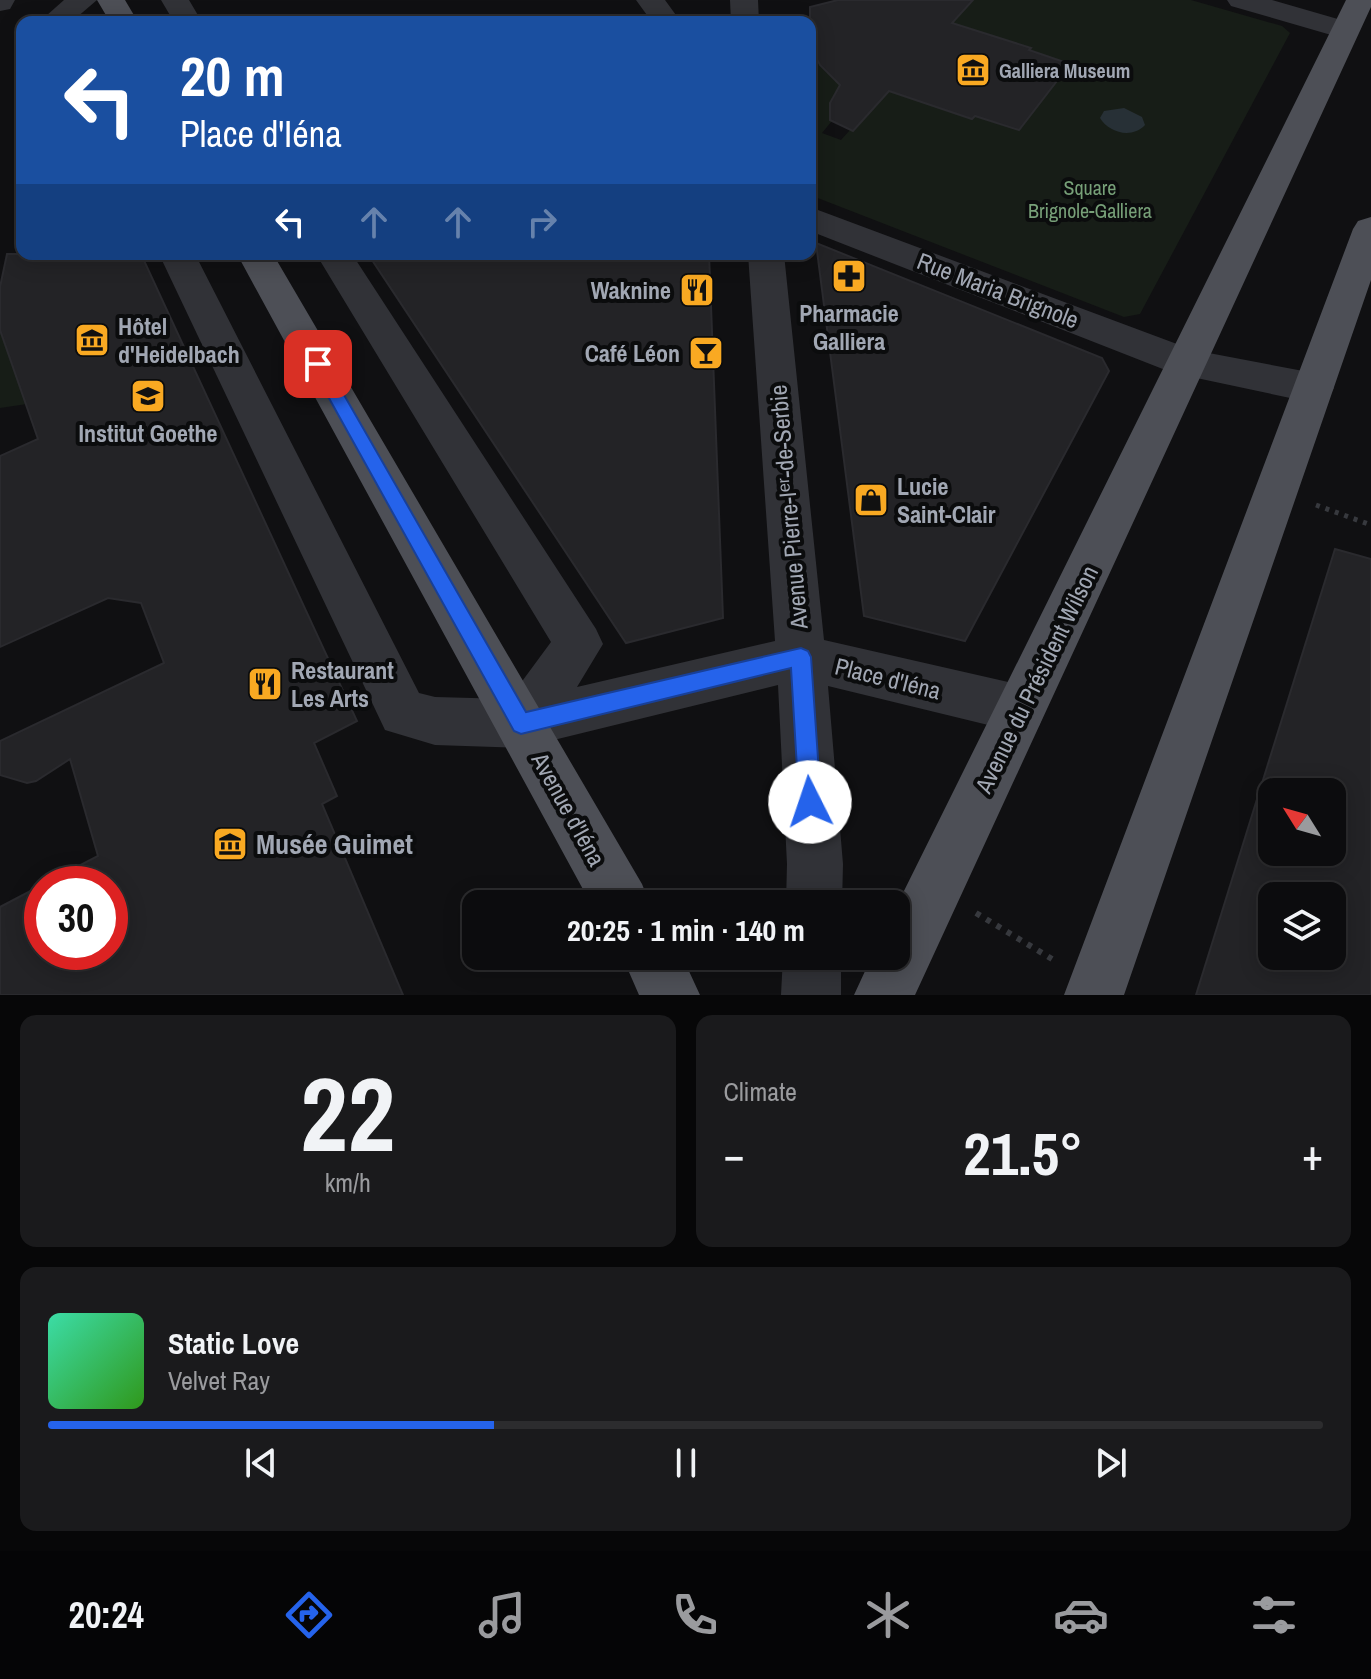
<!DOCTYPE html>
<html lang="en">
<head>
<meta charset="utf-8">
<style>
  :root { --surface:#0c0c0e; --page:#1a1a1c; --text:#f1f3f6; --muted:#9a9b9e; --line:#2c2c2e; --accent:#2563eb }
  body { margin:0; font-family:"Archivo Narrow",sans-serif; background:var(--page); color:var(--text); height:100vh; display:flex; flex-direction:column; font-size:30px; white-space:nowrap }
  * { box-sizing:border-box; margin:0 }
  p { font-size:26px; color:var(--muted) }
  .icon { flex:none; width:44px; height:44px; fill:none; stroke:currentColor; stroke-width:2; stroke-linecap:round; stroke-linejoin:round }
  .map { position:relative; height:995px; overflow:hidden }
  .sheet { display:flex; flex-direction:column; gap:20px; padding:20px; background:#070708; flex:1 }
  .sheet>* { flex:none }
  .banner { position:absolute; left:16px; top:16px; width:800px; height:244px; border-radius:16px; box-shadow:0 4px 20px #0003,0 0 0 2px var(--line); background:#1a4fa0; color:#fff; overflow:hidden }
  .needle { width:52px; rotate:307deg }
  .controls { position:absolute; left:1258px; top:778px; display:grid; gap:16px }
  .controls a { display:grid; place-items:center; width:88px; height:88px; border-radius:16px; background:var(--surface); box-shadow:0 4px 20px #0003,0 0 0 2px var(--line); font-size:40px }
  .speed { position:absolute; left:24px; top:866px; display:flex; gap:16px; font-size:40px; font-weight:700; text-align:center }
  .speed>* { display:grid; place-content:center; width:104px; height:104px; border-radius:50%; background:var(--surface); box-shadow:0 4px 20px #0003,0 0 0 2px var(--line); line-height:1 }
  .speed .limit { border:12px solid #d22; background:#fff; color:#111 }
  .pin { position:absolute; display:grid; place-items:center; width:68px; height:68px; color:#fff; margin:-34px; border-radius:16px; box-shadow:0 4px 12px #0006 }
  .me { position:absolute; width:88px; margin:-44px; rotate:356deg; stroke-linejoin:round; filter:drop-shadow(0 0 6px #0008) }
  .turn { display:flex; align-items:center; gap:28px; height:168px; padding:0 32px; font-size:36px }
  .turn .icon { width:104px; height:104px; stroke-width:2.5 }
  .turn b { display:block; font-size:56px; line-height:68px }
  .lanes { display:flex; align-items:center; height:76px; padding:0 32px; background:#0003; justify-content:center; gap:40px; direction:ltr }
  .lanes .off { opacity:.35 }
  .big { font-size:60px; font-weight:800; line-height:1.1 }
  .sheet .widget { flex:1; display:flex; flex-direction:column; justify-content:center; gap:12px; min-width:0; padding:0 28px; border-radius:16px; background:var(--page) }
  .sheet .dial { align-items:center; gap:0 }
  .dial b { font-size:104px; line-height:1 }
  .song { display:flex; align-items:center; gap:24px }
  .cover { width:96px; height:96px; border-radius:12px; background:linear-gradient(135deg,hsl(160 70% 55%),hsl(110 70% 35%)) }
  .played { height:8px; border-radius:4px; background:linear-gradient(90deg,var(--accent) 35%,var(--line) 35%) }
  .keys { display:flex; justify-content:space-around; direction:ltr }
  .heat { display:flex; justify-content:space-between; align-items:center; font-size:44px; direction:ltr }
  .sheet .tiles { flex:1; display:grid; gap:20px; grid-template-columns:1fr 1fr }
  .widget:last-child { grid-column:span 2 }
  .trip { position:absolute; left:462px; top:890px; width:448px; height:80px; border-radius:16px; background:var(--surface); box-shadow:0 4px 20px #0003,0 0 0 2px var(--line); font-weight:800; line-height:80px; text-align:center }
  .tabs { display:flex; height:128px; justify-content:space-around; align-items:center; background:#050506; color:var(--muted) }
  .tabs .icon { width:56px; height:56px }
  .tabs .current { color:var(--accent) }
  .tabs b { font-size:36px; color:var(--text) }
  .map>svg:first-child { display:block }
  .green { fill:#171d17 }
  .water { fill:#273036 }
  .building { fill:#232326; stroke:#2a2a2e; stroke-width:2; fill-rule:evenodd }
  .lines { fill:none; stroke-linecap:round; stroke-linejoin:round }
  .path-far1 { stroke:#37393e; stroke-width:5; stroke-dasharray:4 6; stroke-linecap:butt }
  .path { stroke:#37393e; stroke-width:6; stroke-dasharray:5 7; stroke-linecap:butt }
  .minor { fill:#313237; fill-rule:evenodd }
  .major { fill:#4d4f56; fill-rule:evenodd }
  .route { fill:#2563eb; stroke:#184099; stroke-width:2 }
  .labels { text-anchor:middle; dominant-baseline:central; stroke-width:8; stroke-linejoin:round; paint-order:stroke }
  .far-poi-label { font-size:20px; font-weight:bold; fill:#a1a7b3; stroke:#0b0c0d; text-anchor:start }
  .far-park-label { font-size:20px; fill:#77a078; stroke:#0b0c0d }
  .poi-label { font-size:24px; font-weight:bold; fill:#a1a7b3; stroke:#0b0c0d; text-anchor:start }
  .street-label { font-size:24px; fill:#a1a7b3; stroke:#0b0c0d }
  .near-poi-label { font-size:28px; font-weight:bold; fill:#a1a7b3; stroke:#0b0c0d; text-anchor:start }
</style>
</head>
<body>
<div class="map">
<svg width="1371" height="995" viewBox="0 0 1371 995">
  <rect width="100%" height="100%" fill="#101012"/>
  <path class="green" d="M973,0H1191L1282,26L1290,33L1140,314L1124,317L810,195V37C812,65 830,75 854,86L831,100L830,107L836,116L822,133L841,140L850,130L854,131L890,87L916,100L972,119L975,116L1019,130L1068,65L1029,50L1030,47L947,25Z
    M0,325L27,404L0,408Z"/>
  <path class="water" d="M1124,108L1142,117L1145,125C1132,139 1109,133 1100,118L1104,111Z"/>
  <path class="building" d="M838,0H973L952,23L1031,48L1029,50L1070,64L1019,130L975,116L972,119L889,91L853,131L830,120V103L840,85L820,65L810,46V7Z
    M816,243L1102,358L1109,371L965,641L864,616Z
    M7,254H141L357,721L314,743L337,796L322,804L403,995H0V907L42,885V952H110V884H44L98,856L70,759L36,781L27,783L0,775V741L164,663L141,603L108,598L0,647V456L38,439L0,330V287Z
    M368,254H709L723,618L626,643Z
    M1335,549L1371,559V995H1196ZM1272,792H1332V852H1272ZM1272,896H1332V956H1272Z"/>
  <g class="lines">
    <path class="path-far1" d="M1316,505L1371,525"/>
    <path class="path" d="M976,913L1052,959"/>
    <path class="minor" d="M0,0H15L10,9L0,11Z
      M64,0H97L76,18L77,22H49L46,16Z
      M161,0H189L202,22H174Z
      M636,0H665L681,22H652Z
      M730,0H758L759,22H731Z
      M1227,0H1272L1355,24L1360,30L1355,36L1345,39L1231,6Z
      M810,207L1193,350L1314,373L1328,377L1334,388L1328,399L1314,403L1173,373L810,231Z
      M159,254H195L419,693L435,697L509,699L551,642L316,254H352L596,629L603,644L577,687L775,641L748,254H784L824,640L1021,685L1039,692L1046,709L1039,726L1021,733L828,686L843,864L842,904H786L787,864L778,685L521,748L435,745L385,730Z
      M783,956H841V995H781Z"/>
    <path class="major" d="M97,0H125L138,22H110Z
      M1346,0H1371V7L915,995H854L872,956H896V907Z
      M1371,217V280L1124,995H1064L1353,229L1358,221Z
      M237,254H273L642,884L650,904H591Z
      M622,956H682L700,995H639Z"/>
  </g>
  <path class="route" d="M318,358L324,360L526,712L801,648L808,651L811,657L821,802L818,810L810,813L803,810L799,802L791,668L521,734L514,731L310,364Z"/>
  <defs>
    <g id="museum-square" transform="scale(1.8)"><rect x="-9" y="-9" width="18" height="18" rx="4" fill="#f9a922" stroke="#0b0c0d"/><path d="M0-6L6-3V-2H-6V-3ZM-5-1h2V3h-2ZM-1-1h2V3h-2ZM3-1h2V3H3ZM-6 4H6V6H-6Z" fill="#111"/></g>
    <g id="pharmacy-square" transform="scale(1.8)"><rect x="-9" y="-9" width="18" height="18" rx="4" fill="#f9a922" stroke="#0b0c0d"/><path d="M-2-6h4v4h4v4h-4v4h-4v-4h-4v-4h4Z" fill="#111"/></g>
    <g id="restaurant-square" transform="scale(1.8)"><rect x="-9" y="-9" width="18" height="18" rx="4" fill="#f9a922" stroke="#0b0c0d"/><path d="M-5-6h1v4h1v-4h1v4h1v-4h1v5L-1.5 .5V6h-2V.5L-5-1ZM5-6V6H3V1.5H1.5Q1.5-4 5-6Z" fill="#111"/></g>
    <g id="bar-square" transform="scale(1.8)"><rect x="-9" y="-9" width="18" height="18" rx="4" fill="#f9a922" stroke="#0b0c0d"/><path d="M-6-5H6L.8 .8V4.5H3.5V6h-7V4.5H-.8V.8Z" fill="#111"/></g>
    <g id="university-square" transform="scale(1.8)"><rect x="-9" y="-9" width="18" height="18" rx="4" fill="#f9a922" stroke="#0b0c0d"/><path d="M0-5L7-2L0 1L-7-2ZM-4 1L0 2.5L4 1V4Q0 6-4 4Z" fill="#111"/></g>
    <g id="shop-square" transform="scale(1.8)"><rect x="-9" y="-9" width="18" height="18" rx="4" fill="#f9a922" stroke="#0b0c0d"/><path d="M-5-2.5h2.3a2.7 3.5 0 0 1 5.4 0H5L5.5 6h-11ZM-1.5-2.5h3a1.5 2.3 0 0 0-3 0Z" fill="#111"/></g>
  </defs>
  <g fill-rule="evenodd">
    <use href="#museum-square" x="973" y="70"/>
    <use href="#pharmacy-square" x="849" y="276"/>
    <use href="#restaurant-square" x="697" y="290"/>
    <use href="#museum-square" x="92" y="340"/>
    <use href="#bar-square" x="706" y="353"/>
    <use href="#university-square" x="148" y="396"/>
    <use href="#shop-square" x="871" y="500"/>
    <use href="#restaurant-square" x="265" y="684"/>
    <use href="#museum-square" x="230" y="844"/>
  </g>
  <g class="labels">
    <g class="far-poi-label">
      <text x="999" y="70">Galliera Museum</text>
    </g>
    <g class="far-park-label">
      <text x="1090" y="187">Square<tspan x="1090" dy="23">Brignole-Galliera</tspan></text>
    </g>
    <g class="poi-label">
      <text x="671" y="290" text-anchor="end">Waknine</text>
      <text x="849" y="313" text-anchor="middle">Pharmacie<tspan x="849" dy="28">Galliera</tspan></text>
      <text x="118" y="326">Hôtel<tspan x="118" dy="28">d'Heidelbach</tspan></text>
      <text x="680" y="353" text-anchor="end">Café Léon</text>
      <text x="148" y="433" text-anchor="middle">Institut Goethe</text>
      <text x="897" y="486">Lucie<tspan x="897" dy="28">Saint-Clair</tspan></text>
      <text x="291" y="670">Restaurant<tspan x="291" dy="28">Les Arts</tspan></text>
    </g>
    <g class="street-label">
      <text transform="translate(998 290) rotate(21)">Rue Maria Brignole</text>
      <text transform="translate(788 507) rotate(-95)">Avenue Pierre-Iᵉʳ-de-Serbie</text>
      <text transform="translate(888 678) rotate(14)">Place d'Iéna</text>
      <text transform="translate(1036 679) rotate(-64)">Avenue du Président Wilson</text>
      <text transform="translate(569 809) rotate(61)">Avenue d'Iéna</text>
    </g>
    <g class="near-poi-label">
      <text x="256" y="844">Musée Guimet</text>
    </g>
  </g>
</svg>
<div class="controls">
<a><svg class="needle" viewBox="-14 -14 28 28"><path d="M0-13l5 13h-10z" fill="#e53935"/><path d="M0 13l5-13h-10z" fill="#9a9b9e"/></svg></a>
<a><svg class="icon" aria-label="layers" viewBox="0 0 24 24"><path d="M12 4l9 5-9 5-9-5zM3 14l9 5 9-5"/></svg></a>
</div>
<div class="speed"><div class="limit">30</div></div>
<div class="pin" style="left:318px;top:364px;background:#d93025"><svg class="icon" aria-label="arrive" viewBox="0 0 24 24"><path d="M6 21V4h12l-3 4 3 4H6"/></svg></div>
<svg class="me" style="left:810px;top:802px" viewBox="-20 -20 40 40"><circle r="19" fill="#fff"/><path d="M0-13L10 11 0 6-10 11z" fill="#2563eb"/></svg>
<div class="trip">20:25 · 1 min · 140 m</div>
<div class="banner">
<div class="turn"><svg class="icon" aria-label="left" viewBox="0 0 24 24"><path d="M17 20v-9H6M10 6l-5 5 5 5"/></svg><div><b>20 m</b>Place d'Iéna</div></div>
<div class="lanes"><svg class="icon" aria-label="left" viewBox="0 0 24 24"><path d="M17 20v-9H6M10 6l-5 5 5 5"/></svg><svg class="icon off" aria-label="ahead" viewBox="0 0 24 24"><path d="M12 20V5M6 11l6-6 6 6"/></svg><svg class="icon off" aria-label="ahead" viewBox="0 0 24 24"><path d="M12 20V5M6 11l6-6 6 6"/></svg><svg class="icon off" aria-label="right" viewBox="0 0 24 24"><path d="M7 20v-9h11M14 6l5 5-5 5"/></svg></div>
</div>
</div>
<section class="sheet">
<div class="tiles">
<div class="widget dial"><b>22</b><p>km/h</p></div>
<div class="widget"><p>Climate</p>
<div class="heat"><a>−</a><b class="big">21.5°</b><a>+</a></div>
</div>
<div class="widget">
<div class="song"><i class="cover"></i><div><b>Static Love</b><p>Velvet Ray</p></div></div>
<div class="played"></div>
<div class="keys"><svg class="icon" aria-label="previous" viewBox="0 0 24 24"><path d="M18 5L8 12l10 7zM5 5v14"/></svg><svg class="icon" aria-label="pause" viewBox="0 0 24 24"><path d="M8 5v14M16 5v14"/></svg><svg class="icon" aria-label="next" viewBox="0 0 24 24"><path d="M6 5l10 7-10 7zM19 5v14"/></svg></div>
</div>
</div>
</section>
<nav class="tabs">
<b>20:24</b>
<svg class="icon current" aria-label="directions" viewBox="0 0 24 24"><path d="M12 3l9 9-9 9-9-9zM9 14v-3h6M13 9l2 2-2 2"/></svg>
<svg class="icon" aria-label="music" viewBox="0 0 24 24"><path d="M9 18V5l10-2v13"/><circle cx="6" cy="18" r="3"/><circle cx="16" cy="16" r="3"/></svg>
<svg class="icon" aria-label="phone" viewBox="0 0 24 24"><path d="M5 4h4l2 5-3 2q2 4 5 5l2-3 5 2v4C11 20 4 13 5 4z"/></svg>
<svg class="icon" aria-label="climate" viewBox="0 0 24 24"><path d="M12 3v18M4 7l16 10M4 17L20 7"/></svg>
<svg class="icon" aria-label="car" viewBox="0 0 24 24"><path d="M5 17H2v-5l4-1 3-4h7l3 4 3 1v5h-3M9 17h6M6 11h13"/><circle cx="7" cy="17" r="2"/><circle cx="17" cy="17" r="2"/></svg>
<svg class="icon" aria-label="filters" viewBox="0 0 24 24"><path d="M4 7h16M4 17h16"/><circle cx="9" cy="7" r="2"/><circle cx="15" cy="17" r="2"/></svg>
</nav>
</body>
</html>
